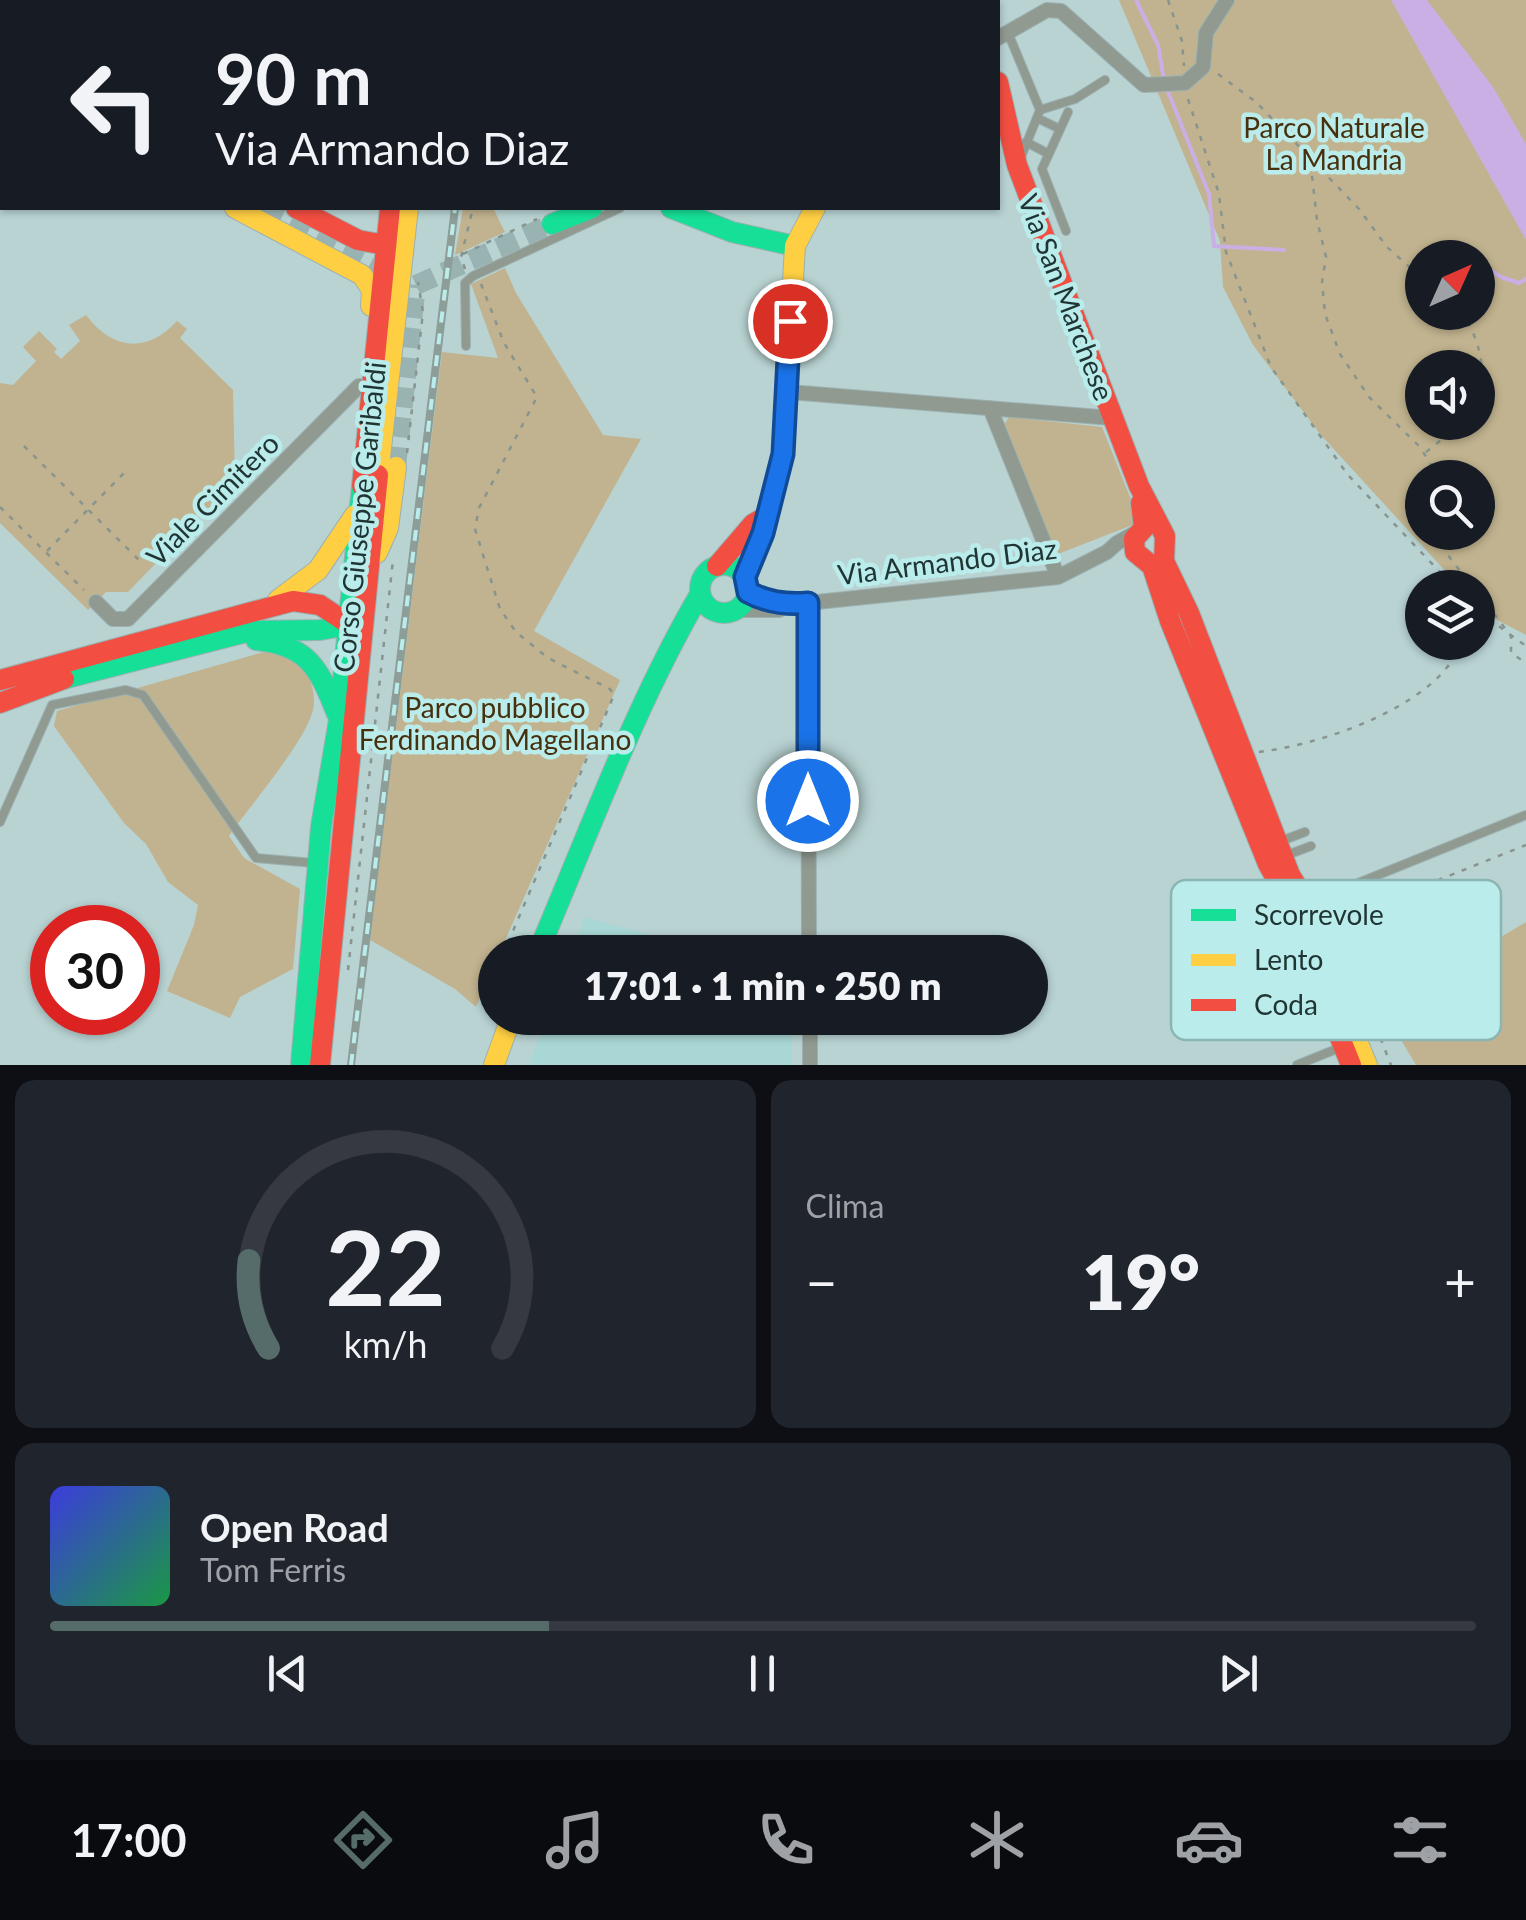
<!DOCTYPE html>
<html lang="it">
<head>
<meta charset="utf-8">
<style>
  :root { --surface:#171b24; --page:#20242c; --text:#f1f3f6; --muted:#9ea1a6; --line:#363941; --accent:#556c6b }
  body { margin:0; font-family:Lato,sans-serif; background:var(--page); color:var(--text); height:100vh; display:flex; flex-direction:column; font-size:38px; white-space:nowrap }
  * { box-sizing:border-box; margin:0 }
  p { font-size:32px; color:var(--muted) }
  .icon { flex:none; width:55px; height:55px; fill:none; stroke:currentColor; stroke-width:2; stroke-linecap:round; stroke-linejoin:round }
  .map { position:relative; height:1065px; overflow:hidden }
  .panel { display:flex; flex-direction:column; gap:15px; padding:15px; background:#0d0f14; flex:1 }
  .panel>* { flex:none }
  .guide { position:absolute; left:0px; top:0px; width:1000px; height:210px; box-shadow:0 2px 8px #0004; background:#171b24; color:var(--text); overflow:hidden }
  .needle { width:65px; rotate:45deg }
  .fabs { position:absolute; left:1405px; top:240px; display:grid; gap:20px }
  .fabs a { display:grid; place-items:center; width:90px; height:90px; border-radius:50%; background:var(--surface); box-shadow:0 2px 8px #0004; font-size:50px }
  .speed { position:absolute; left:30px; top:905px; display:flex; gap:20px; font-size:50px; font-weight:700; text-align:center }
  .speed>* { display:grid; place-content:center; width:130px; height:130px; border-radius:50%; background:var(--surface); box-shadow:0 2px 8px #0004; line-height:1 }
  .speed .limit { border:15px solid #d22; background:#fff; color:#111 }
  .pin { position:absolute; display:grid; place-items:center; width:85px; height:85px; color:#fff; margin:-42px; border:5px solid #fff; border-radius:50%; box-shadow:0 2px 10px #0007 }
  .me { position:absolute; width:110px; margin:-55px; rotate:0deg; stroke-linejoin:round; filter:drop-shadow(0 0 8px #0008) }
  .turn { display:flex; align-items:center; gap:35px; height:210px; padding:0 50px; font-size:45px }
  .turn .icon { width:130px; height:130px; stroke-width:2.5 }
  .turn b { display:block; font-size:70px; line-height:85px }
  .big { font-size:75px; font-weight:800; line-height:1.1 }
  .panel .card { flex:1; display:flex; flex-direction:column; justify-content:center; gap:15px; min-width:0; padding:0 35px; border-radius:20px; background:var(--page) }
  .panel .dial { align-items:center; gap:0 }
  .dial svg { height:260px; overflow:visible; fill:none; stroke:var(--line); stroke-width:7; stroke-linecap:round; text-anchor:middle }
  .dial text { fill:var(--text); stroke:none }
  .song { display:flex; align-items:center; gap:30px }
  .cover { width:120px; height:120px; border-radius:15px; background:linear-gradient(135deg,hsl(240 70% 55%),hsl(140 70% 35%)) }
  .played { height:10px; border-radius:5px; background:linear-gradient(90deg,var(--accent) 35%,var(--line) 35%) }
  .keys { display:flex; justify-content:space-around; direction:ltr }
  .heat { display:flex; justify-content:space-between; align-items:center; font-size:55px; direction:ltr }
  .panel .tiles { flex:1; display:grid; gap:15px; grid-template-columns:1fr 1fr }
  .card:last-child { grid-column:span 2 }
  .trip { position:absolute; left:478px; top:935px; width:570px; height:100px; border-radius:50px; background:var(--surface); box-shadow:0 2px 8px #0004; font-weight:800; line-height:100px; text-align:center }
  .menu { display:flex; height:160px; justify-content:space-around; align-items:center; background:#090b0e; color:var(--muted) }
  .menu .icon { width:70px; height:70px }
  .menu .current { color:var(--accent) }
  .menu b { font-size:45px; color:var(--text) }
  .map>svg:first-child { display:block }
  .built { fill:#a9d7d5 }
  .green { fill:#c1b38f; fill-rule:evenodd }
  .water { fill:#c9afe4 }
  .lines { fill:none; stroke-linecap:round; stroke-linejoin:round }
  .stream { stroke:#c9afe4; stroke-width:4 }
  .secondary-tunnel { stroke:#99b3b2; stroke-width:20; stroke-dasharray:20 10; stroke-linecap:butt }
  .lane-casing { stroke:#9cb1b1; stroke-width:10 }
  .street-casing { stroke:#9cb1b1; stroke-width:16 }
  .fast-casing { stroke:#9cb1b1; stroke-width:22 }
  .slow-casing { stroke:#9cb1b1; stroke-width:22 }
  .jam-casing { stroke:#9cb1b1; stroke-width:22 }
  .path { stroke:#88948e; stroke-width:2.5; stroke-dasharray:5 8; stroke-linecap:butt }
  .lane { stroke:#909a91; stroke-width:8 }
  .street { stroke:#909a91; stroke-width:14 }
  .fast { stroke:#16e098; stroke-width:20 }
  .slow { stroke:#ffcf43; stroke-width:20 }
  .jam { stroke:#f24e42; stroke-width:20 }
  .rail-casing { stroke:#8d9d98; stroke-width:8 }
  .rail { stroke:#b9ecea; stroke-width:4; stroke-dasharray:11; stroke-linecap:butt }
  .route-casing { stroke:#114b97; stroke-width:25 }
  .route { stroke:#1a73e8; stroke-width:18 }
  .labels { text-anchor:middle; dominant-baseline:central; stroke-width:9; stroke-linejoin:round; paint-order:stroke }
  .park-label { font-size:28px; fill:#47300d; stroke:#b9ecea }
  .street-label { font-size:28px; fill:#1f3433; stroke:#b9ecea }
  .key { fill:#b9ecea; stroke:#8bb5b3; stroke-width:2.5 }
  .key-label { font-size:28px; fill:#1f3433 }
</style>
</head>
<body>
<div class="map">
<svg width="1526" height="1065" viewBox="0 0 1526 1065">
  <rect width="100%" height="100%" fill="#b8d3d2"/>
  <path class="built" d="M499,0H688L689,2H499Z
    M585,917L711,952H572Z
    M547,1018H791L792,1065H529Z"/>
  <path class="green" d="M1119,0H1526V635L1482,612L1478,607V588L1460,587L1320,434L1253,345L1223,287L1220,241ZM1422,258H1478V312H1422ZM1422,368H1478V422H1422ZM1422,478H1478V532H1422Z
    M463,208H493L505,232L455,255Z
    M505,268L516,293L603,435L641,439L534,631L620,680L500,952H495V965L476,1007L455,989L370,940L442,352L498,358L471,284Z
    M86,315C112,350 147,354 177,321L187,329L180,338L233,390L235,481L128,592H106L88,610L0,523V383L13,385L36,361L23,347L39,331L57,349L54,352L61,359L80,341L69,325Z
    M1009,417L1102,427L1140,522L1058,554L1001,429Z
    M271,650C282,654 297,658 304,668C312,679 317,700 312,713C303,744 250,806 229,836L244,858L300,889L293,969L240,997L230,1018L167,991L194,925L198,905L168,882L146,844L124,823L54,726L57,711Z
    M1526,922V1065H1416L1382,1008Z"/>
  <path class="water" d="M1391,0H1427L1493,87L1526,144V240Z"/>
  <g class="lines">
    <path class="stream" d="M1136,0L1158,45L1164,80
      M1167,89L1209,194L1214,246L1284,250
      M1478,262L1501,277L1519,283L1526,279"/>
    <path class="secondary-tunnel" d="M264,208L397,276
      M416,285L552,224
      M396,467L416,285"/>
    <g class="lane-casing">
      <path id="lane" d="M1004,34L1011,40L1040,110L1021,157
        M1040,110L1075,99L1105,80
        M1037,118L1060,129
        M1026,142L1049,154
        M1066,231L1042,169L1068,112
        M466,346L465,283L473,276L620,208
        M0,822L52,705L126,690L143,695L256,858L314,863
        M1281,841L1305,832
        M1287,855L1311,846
        M1309,903L1526,815
        M1321,948L1343,946L1403,921L1418,958L1359,984L1351,996
        M1297,1065L1339,1048"/>
    </g>
    <g class="street-casing">
      <path id="street" d="M713,0L714,2
        M998,38L1047,10L1061,11L1144,85L1185,83L1203,67L1206,33L1227,0
        M789,392L1112,418
        M990,408L1058,577
        M748,592L787,605
        M96,602L113,619H128L359,386
        M808,603L809,952
        M736,610H779L788,605L1058,577L1107,552L1117,543L1137,532
        M810,1018V1065"/>
    </g>
    <g class="fast-casing">
      <path id="fast" d="M976,0V2
        M869,2L877,0
        M0,99L2,98
        M671,208L732,232L795,246
        M552,224L592,208
        M700 589a24 24 0 1 1 48 0a24 24 0 1 1-48 0Z
        M256,640C308,645 319,668 337,714
        M51,682L250,631L320,630L360,623
        M538,952C589,833 635,705 700,594
        M301,1065L321,827L339,720L362,486"/>
    </g>
    <g class="slow-casing">
      <path id="slow" d="M71,0L72,2
        M404,0V2
        M235,208L362,275L372,290L371,306
        M378,475L408,208
        M377,553L388,528L396,467
        M745,577L763,533L783,454L795,246L815,208
        M278,600L318,570L355,515
        M1289,902L1284,919L1293,927L1324,993
        M1306,925L1338,989L1349,1000L1348,1019L1367,1065
        M494,1065L511,1018"/>
    </g>
    <g class="jam-casing">
      <path id="jam" d="M90,0L91,2
        M385,0V2
        M998,82L1017,165L1139,486L1165,536L1164,561L1189,613L1290,875L1309,906L1306,925
        M296,208L358,240L385,245
        M362,486L390,208
        M1141,503L1144,528L1134,539L1135,552L1152,566L1170,621L1268,864L1289,902
        M717,566L753,524L765,517
        M0,680L293,601L320,605L347,623
        M0,703L64,679
        M1324,993L1320,1007L1335,1025L1351,1065
        M320,1065L378,475"/>
    </g>
    <path class="path" d="M494,0L495,2
      M1168,0L1182,41L1184,66
      M1218,74L1256,102L1310,158L1317,220L1326,257L1322,282L1325,314L1340,354L1369,397L1420,447L1431,465V478
      M1188,99L1219,194L1226,252L1271,367L1348,475L1455,588
      M1311,159L1359,209L1387,247L1422,278
      M463,254L537,219
      M465,269L461,257L473,208
      M481,284L504,343L537,397L479,508L475,529L500,609L516,632L548,658L610,689L614,695L504,952
      M1459,312C1482,336 1484,372 1483,403L1478,408
      M24,446L144,565
      M1426,452L1464,422
      M407,453L423,312L418,282
      M0,507L84,590
      M1438,532L1447,554L1473,588
      M47,551L128,469
      M1478,593L1511,636V653L1526,663
      M1478,611L1526,646
      M1478,631L1484,620
      M1259,752C1314,745 1389,720 1432,683C1445,672 1456,655 1468,642
      M1335,904L1342,920L1335,924L1339,934
      M1341,919L1526,845
      M1347,956L1354,971
      M348,970L393,560
      M495,972L484,999L495,1007
      M1366,1002L1391,1065"/>
    <use href="#lane" class="lane"/>
    <use href="#street" class="street"/>
    <use href="#fast" class="fast"/>
    <use href="#slow" class="slow"/>
    <use href="#jam" class="jam"/>
    <g class="rail-casing">
      <path id="rail" d="M480,2V0
        M351,1065L455,208"/>
    </g>
    <use href="#rail" class="rail"/>
  </g>
  <g class="lines">
    <g class="route-casing">
      <path id="route" d="M790,321L783,454L763,533L745,577L748,592C768,603 787,605 808,603V801"/>
    </g>
    <use href="#route" class="route"/>
  </g>
  <g class="labels">
    <g class="park-label">
      <text x="1334" y="127">Parco Naturale<tspan x="1334" dy="32">La Mandria</tspan></text>
      <text x="495" y="707">Parco pubblico<tspan x="495" dy="32">Ferdinando Magellano</tspan></text>
    </g>
    <g class="street-label">
      <text transform="translate(1067 297) rotate(69)">Via San Marchese</text>
      <text transform="translate(212 499) rotate(-45)">Viale Cimitero</text>
      <text transform="translate(359 517) rotate(-84)">Corso Giuseppe Garibaldi</text>
      <text transform="translate(947 561) rotate(-7)">Via Armando Diaz</text>
    </g>
  </g>
  <rect x="1171" y="880" width="330" height="160" rx="15" class="key"/>
  <rect x="1191" y="909" width="45" height="12" fill="#16e098"/>
  <rect x="1191" y="954" width="45" height="12" fill="#ffcf43"/>
  <rect x="1191" y="999" width="45" height="12" fill="#f24e42"/>
  <g class="key-label">
    <text x="1254" y="925">Scorrevole</text>
    <text x="1254" y="970">Lento</text>
    <text x="1254" y="1015">Coda</text>
  </g>
</svg>
<div class="fabs">
<a><svg class="needle" viewBox="-14 -14 28 28"><path d="M0-13l5 13h-10z" fill="#e53935"/><path d="M0 13l5-13h-10z" fill="#9ea1a6"/></svg></a>
<a><svg class="icon" aria-label="sound" viewBox="0 0 24 24"><path d="M4 9h4l5-4v14l-5-4H4zM17 9q2 3 0 6"/></svg></a>
<a><svg class="icon" aria-label="search" viewBox="0 0 24 24"><circle cx="10" cy="10" r="6"/><path d="M15 15l6 6"/></svg></a>
<a><svg class="icon" aria-label="layers" viewBox="0 0 24 24"><path d="M12 4l9 5-9 5-9-5zM3 14l9 5 9-5"/></svg></a>
</div>
<div class="speed"><div class="limit">30</div></div>
<div class="pin" style="left:790px;top:321px;background:#d93025"><svg class="icon" aria-label="arrive" viewBox="0 0 24 24"><path d="M6 21V4h12l-3 4 3 4H6"/></svg></div>
<svg class="me" style="left:808px;top:801px" viewBox="-20 -20 40 40"><circle r="17" fill="#1a73e8" stroke="#fff" stroke-width="3"/><path d="M0-11L8 9 0 5-8 9z" fill="#fff"/></svg>
<div class="trip">17:01 · 1 min · 250 m</div>
<div class="guide">
<div class="turn"><svg class="icon" aria-label="left" viewBox="0 0 24 24"><path d="M17 20v-9H6M10 6l-5 5 5 5"/></svg><div><b>90 m</b>Via Armando Diaz</div></div>
</div>
</div>
<section class="panel">
<div class="tiles">
<div class="card dial"><svg viewBox="0 0 100 80">
<path d="M14 69A42 42 0 1 1 86 69"/>
<path d="M14 69A42 42 0 0 1 8 42" stroke="#556c6b"/>
<text x="50" y="56" font-size="32" font-weight="700">22</text>
<text x="50" y="72" font-size="11">km/h</text>
</svg></div>
<div class="card"><p>Clima</p>
<div class="heat"><a>−</a><b class="big">19°</b><a>+</a></div>
</div>
<div class="card">
<div class="song"><i class="cover"></i><div><b>Open Road</b><p>Tom Ferris</p></div></div>
<div class="played"></div>
<div class="keys"><svg class="icon" aria-label="previous" viewBox="0 0 24 24"><path d="M18 5L8 12l10 7zM5 5v14"/></svg><svg class="icon" aria-label="pause" viewBox="0 0 24 24"><path d="M8 5v14M16 5v14"/></svg><svg class="icon" aria-label="next" viewBox="0 0 24 24"><path d="M6 5l10 7-10 7zM19 5v14"/></svg></div>
</div>
</div>
</section>
<nav class="menu">
<b>17:00</b>
<svg class="icon current" aria-label="directions" viewBox="0 0 24 24"><path d="M12 3l9 9-9 9-9-9zM9 14v-3h6M13 9l2 2-2 2"/></svg>
<svg class="icon" aria-label="music" viewBox="0 0 24 24"><path d="M9 18V5l10-2v13"/><circle cx="6" cy="18" r="3"/><circle cx="16" cy="16" r="3"/></svg>
<svg class="icon" aria-label="phone" viewBox="0 0 24 24"><path d="M5 4h4l2 5-3 2q2 4 5 5l2-3 5 2v4C11 20 4 13 5 4z"/></svg>
<svg class="icon" aria-label="climate" viewBox="0 0 24 24"><path d="M12 3v18M4 7l16 10M4 17L20 7"/></svg>
<svg class="icon" aria-label="car" viewBox="0 0 24 24"><path d="M5 17H2v-5l4-1 3-4h7l3 4 3 1v5h-3M9 17h6M6 11h13"/><circle cx="7" cy="17" r="2"/><circle cx="17" cy="17" r="2"/></svg>
<svg class="icon" aria-label="filters" viewBox="0 0 24 24"><path d="M4 7h16M4 17h16"/><circle cx="9" cy="7" r="2"/><circle cx="15" cy="17" r="2"/></svg>
</nav>
</body>
</html>
